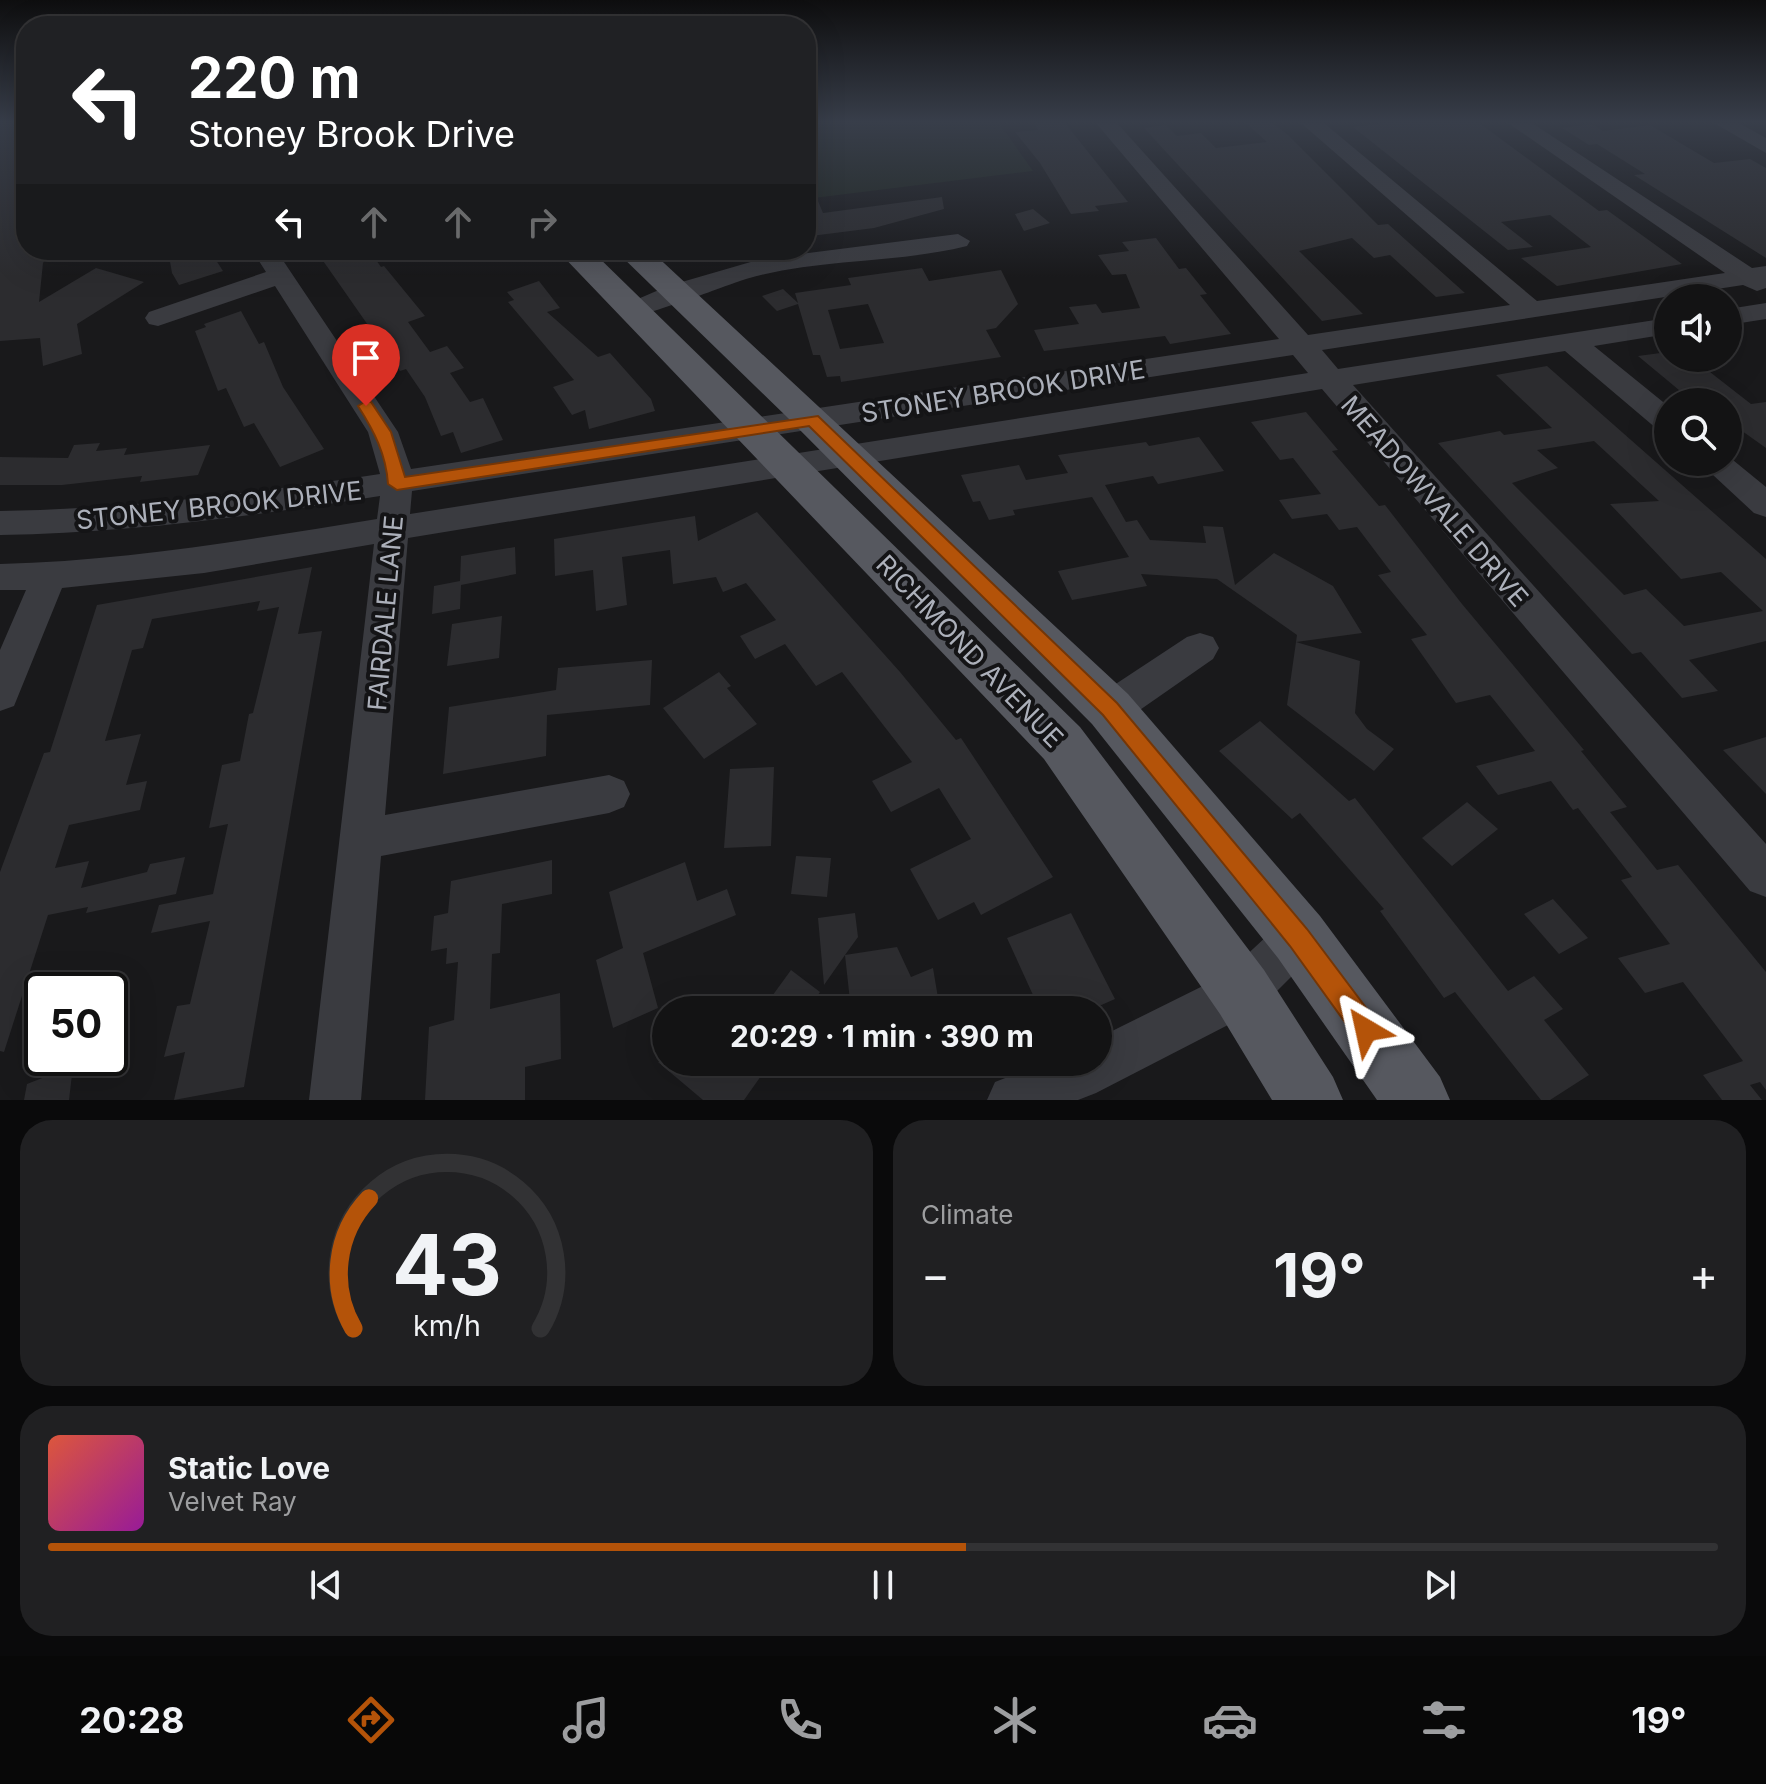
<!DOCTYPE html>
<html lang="en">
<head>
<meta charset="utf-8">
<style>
  :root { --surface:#131314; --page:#202022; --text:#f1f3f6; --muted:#9d9ea0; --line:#323234; --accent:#b45309 }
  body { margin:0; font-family:Inter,sans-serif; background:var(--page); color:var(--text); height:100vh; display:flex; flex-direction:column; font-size:30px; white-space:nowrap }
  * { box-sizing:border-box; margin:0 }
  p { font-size:26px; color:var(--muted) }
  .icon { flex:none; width:44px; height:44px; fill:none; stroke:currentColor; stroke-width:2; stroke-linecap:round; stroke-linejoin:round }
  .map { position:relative; height:1100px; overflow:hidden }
  .side { display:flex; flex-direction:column; gap:20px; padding:20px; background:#0a0a0b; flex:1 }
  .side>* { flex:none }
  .guide { position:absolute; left:16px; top:16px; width:800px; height:244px; border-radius:32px; box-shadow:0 8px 32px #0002,0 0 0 2px var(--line); background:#202124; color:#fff; overflow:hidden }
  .fabs { position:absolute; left:1654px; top:284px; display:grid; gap:16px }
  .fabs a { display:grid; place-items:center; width:88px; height:88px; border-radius:50%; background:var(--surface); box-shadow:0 8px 32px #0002,0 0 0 2px var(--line); font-size:40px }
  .speed { position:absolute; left:24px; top:972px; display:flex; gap:16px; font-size:40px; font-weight:700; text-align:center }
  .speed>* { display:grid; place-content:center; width:104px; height:104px; border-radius:50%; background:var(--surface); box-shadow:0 8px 32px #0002,0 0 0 2px var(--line); line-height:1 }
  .speed .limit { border:4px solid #111; border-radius:12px; background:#fff; color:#111 }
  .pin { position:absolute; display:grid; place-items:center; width:68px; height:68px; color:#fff; margin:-82px -34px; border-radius:50% 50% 50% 0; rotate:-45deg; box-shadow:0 0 8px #0007 }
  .pin .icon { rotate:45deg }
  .me { position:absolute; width:88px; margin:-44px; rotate:324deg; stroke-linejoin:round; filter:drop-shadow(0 0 6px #0008) }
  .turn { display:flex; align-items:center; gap:28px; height:168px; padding:0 40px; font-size:36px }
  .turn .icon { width:104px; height:104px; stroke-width:2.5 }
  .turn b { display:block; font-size:56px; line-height:68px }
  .lanes { display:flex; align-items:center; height:76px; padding:0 40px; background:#0003; justify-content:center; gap:40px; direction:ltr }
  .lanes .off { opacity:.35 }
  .big { font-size:60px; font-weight:700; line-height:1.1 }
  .side .card { flex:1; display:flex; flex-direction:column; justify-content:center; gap:12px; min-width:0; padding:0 28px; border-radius:32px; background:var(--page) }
  .side .dial { align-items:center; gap:0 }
  .dial svg { height:208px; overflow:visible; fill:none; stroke:var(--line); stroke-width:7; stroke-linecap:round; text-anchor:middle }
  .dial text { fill:var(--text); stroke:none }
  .song { display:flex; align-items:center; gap:24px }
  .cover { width:96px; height:96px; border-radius:12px; background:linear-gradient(135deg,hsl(10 70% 55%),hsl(300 70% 35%)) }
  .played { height:8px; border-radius:4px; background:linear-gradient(90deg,var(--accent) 55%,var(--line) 55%) }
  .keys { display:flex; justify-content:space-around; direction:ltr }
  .heat { display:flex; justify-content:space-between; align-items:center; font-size:44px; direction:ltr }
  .side .tiles { flex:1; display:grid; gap:20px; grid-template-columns:1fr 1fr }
  .card:last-child { grid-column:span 2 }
  .trip { position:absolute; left:652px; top:996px; width:460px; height:80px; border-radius:40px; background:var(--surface); box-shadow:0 8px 32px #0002,0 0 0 2px var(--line); font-weight:700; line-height:80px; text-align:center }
  .menu { display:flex; height:128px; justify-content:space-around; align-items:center; background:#080808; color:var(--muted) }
  .menu .icon { width:56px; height:56px }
  .menu .selected { color:var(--accent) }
  .menu b { font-size:36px; color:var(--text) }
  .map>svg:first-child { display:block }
  .green { fill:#1f2620 }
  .building { fill:#2c2c2f; fill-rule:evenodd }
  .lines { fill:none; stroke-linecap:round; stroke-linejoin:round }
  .minor { fill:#3a3b40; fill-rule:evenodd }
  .major { fill:#56585f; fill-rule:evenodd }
  .route { fill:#b45309; stroke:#753606; stroke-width:2 }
  .labels { text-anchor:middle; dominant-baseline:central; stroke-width:8; stroke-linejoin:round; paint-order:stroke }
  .street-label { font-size:26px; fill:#acb0ba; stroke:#141416 }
</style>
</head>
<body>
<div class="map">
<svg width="1766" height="1100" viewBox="0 0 1766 1100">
  <rect width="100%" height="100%" fill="#19191b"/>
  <path class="green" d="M806,123H999L1033,171L806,199Z"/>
  <path class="building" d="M0,123H21L20,139L26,137V252L51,250L43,263L39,302L96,268L144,282L77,324L82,354L43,366L40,338L0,341Z
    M1034,123H1065L1128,202L1095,206L1099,211L1071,214L1040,163L1015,132L1038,130Z
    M1246,123H1273L1288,135L1378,225L1388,224L1465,293L1436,297L1390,255L1374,258L1352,238L1299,251L1363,314L1322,321L1144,128L1166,125L1177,136L1201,133L1216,148L1267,142Z
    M1385,123H1479L1599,211L1607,210L1682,264L1557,286L1521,258L1591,247L1550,215L1501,222L1533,247L1508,250L1353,127Z
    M1592,124L1603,131L1650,125L1714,163L1750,159L1766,168V258L1634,175L1645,174L1597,144L1589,145L1562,128Z
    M806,172L823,213L942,197L944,209L874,228L811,236L806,223Z
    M1033,209L1050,223L1024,231L1015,214Z
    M1156,238L1179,269L1186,268L1207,294L1200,295L1231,334L1170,344L1165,336L1044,351L1034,330L1079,324L1069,307L1096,304L1102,313L1140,308L1126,274L1112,275L1098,255L1129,251L1122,242Z
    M168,250H200L202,257L212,254L223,271L179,285L172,273Z
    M334,250H369L381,267L384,266L425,316L408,322L430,352L447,346L464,368L450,373L470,402L483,398L503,440L461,453L453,432L441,436L425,397L406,369L400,371L319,255Z
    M922,268L929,281L1001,270L1018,304L996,328L986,330L1001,357L841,382L840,376L827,377L820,355H813L798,304L777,311L762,296L783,289L798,303L795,293L851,285L848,278ZM868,304L884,343L840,349L828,310Z
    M539,281L560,308L547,312L598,357L610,353L651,399L655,411L589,429L585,410L572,415L553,387L574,380L508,302L514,300L507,292Z
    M241,311L259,344L264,342L283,387L324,449L280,467L254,423L244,427L226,388L218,391L195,331L206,327L204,324Z
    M1668,352V358H1692L1751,404L1766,402V448L1728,421V402H1703L1687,389L1679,390L1638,356Z
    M1547,366L1766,559V641L1689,660L1718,691L1682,698L1641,652L1632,654L1438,443L1500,431L1504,435L1552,428L1496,375ZM1594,441L1659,501L1610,504L1681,579L1721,572L1763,611L1684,626L1646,589L1624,595L1512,483L1558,468L1537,450Z
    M1306,412L1338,450L1332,451L1379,506L1385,505L1462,604L1584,750L1581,751L1627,807L1610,812L1657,870L1678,865L1766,972V1090L1760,1082L1750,1085L1762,1100H1722L1703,1075L1743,1061L1683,982L1645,993L1618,958L1670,944L1621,880L1632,877L1578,808L1573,810L1551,781L1498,795L1476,766L1535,751L1490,695L1456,703L1411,639L1427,635L1378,575L1391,572L1357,527L1339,530L1327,514L1292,519L1279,500L1321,494L1293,458L1280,460L1251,422Z
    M1199,437L1224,471L1158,484L1153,476L1105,485L1126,522L1137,520L1150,540L1206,543L1203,526L1223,527L1235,585L1274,553L1333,586L1362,633L1296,642L1297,635L1217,579L1141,574L1147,586L1072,600L1058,571L1129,557L1092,497L1013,510L1015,515L989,520L980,501L973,502L961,475L1019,465L1026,480L1068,473L1058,455L1146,442L1149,446Z
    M100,443L96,451L127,448L124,455L210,445L198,475L140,482L142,476L62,485H0V457L68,458L74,445Z
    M757,512L900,672L956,740L961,738L1053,877L981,915L974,902L938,920L910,869L971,839L939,788L891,812L872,781L912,762L842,672L816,686L785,644L755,659L740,636L776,620L746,583L723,592L716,577L673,584L670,550L622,557L627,605L596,611L593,570L555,576L554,539L695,516L698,541Z
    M515,547L516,574L461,585L460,609L432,614L434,586L460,581L461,556Z
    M312,567L298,634L322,631L244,1087L174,1100L185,1052L164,1057L177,1006L190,1004L210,921L151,933L159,905L213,894L228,824L209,828L222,765L240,761L249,714L253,713L279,607L257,611L260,601L152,619L143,648L132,650L105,741L141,734L126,785L147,781L140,810L69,825L55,868L89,861L81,888L147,872L150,864L185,857L176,894L86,913L88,907L48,915L4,1052L0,1051V872L44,753L50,752L97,605Z
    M502,616L499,658L447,666L452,624Z
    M1296,642L1360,661L1355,713L1367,729L1394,749L1374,771L1287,705Z
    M652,660L650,705L547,715L546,756L443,774L449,707L556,690L558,668Z
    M719,672L731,686L727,688L757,724L704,759L663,708Z
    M1260,721L1349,801L1355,798L1508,991L1534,976L1563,1009L1544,1020L1589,1075L1550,1100H1541L1455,992L1444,998L1380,911L1384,909L1300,813L1292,819L1219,751Z
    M1766,737V794L1723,750Z
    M774,767L771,846L724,848L730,769Z
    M1467,802L1498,829L1452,866L1422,838Z
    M796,856L831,858L827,897L791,894Z
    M552,860V894L502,904L500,953L492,954L490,1009L560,993L561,1059L525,1067V1100H425L429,1027L454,1020L458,962L446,964L447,948L431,951L434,916L448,913L451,881Z
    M685,862L697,901L727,889L736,915L643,953L658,1008L613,1028L596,960L623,948L609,892Z
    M1553,899L1588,938L1559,954L1524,914Z
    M855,913L858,937L845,955L897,947L911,977L933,968L940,1010H851L845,955L824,985L818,918Z
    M1071,913L1115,999L1090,1010H997L1033,995L1007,938Z
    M791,970L820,992L807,1010H762Z
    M658,1062H771L744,1100H703Z
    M73,1066L69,1100H24L27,1084Z"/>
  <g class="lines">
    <path class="minor" d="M1096,123H1117L1308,335L1510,305L1301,123H1324L1537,301L1725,273L1508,123H1532L1752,268L1766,266V288L1757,291L1743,285L1322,350L1338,369L1668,318V334L1594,346L1668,406V432L1657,429L1565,351L1353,385L1766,844V897L1750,891L1322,389L408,538L385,815L609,775L624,781L630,794L624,807L609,813L381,856L361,1100H309L374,544L204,573L62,588L14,706L0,711V650L26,590H0V564C127,561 252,539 377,519L380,496C253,516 128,533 0,535V511C128,509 253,493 380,474L368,432L275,286L158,326L149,324L145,318L149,312L266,272L252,250H276L398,432L411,469L1279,339ZM1293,355L1308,373L410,514L412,491Z
      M1714,123H1739L1766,138V153Z
      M958,234L970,241L967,246C895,264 817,258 746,279C724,286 638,320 624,317L620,311L624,305L668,286L761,259Z
      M1766,303V319L1728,325V309Z
      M1728,456L1766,487V517L1754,513L1699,462H1728Z
      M1200,633L1213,637L1219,648L1213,659L1124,721L1110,726L1096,721L1091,709L1096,697L1187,637Z
      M1299,914L1315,921L1322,937L1315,953L1259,1009L1096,1093L1078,1100H987L995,1082L1046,1062H1098V1038L1225,975L1283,921Z"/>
    <path class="major" d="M557,250H591L1080,727L1264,970L1333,1077L1343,1100H1272L1220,1014L1044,759Z
      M615,250H650L1128,694L1320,916L1440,1077L1450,1100H1377L1278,958L1092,724L788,418Z"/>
  </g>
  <linearGradient id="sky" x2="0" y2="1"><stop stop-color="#0e0e0f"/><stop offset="0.44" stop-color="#383e4a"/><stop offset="1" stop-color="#383e4a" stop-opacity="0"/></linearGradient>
  <rect width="1766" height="277" fill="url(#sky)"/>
  <path class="route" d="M366,401L371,402L391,432L405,477L818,416L1117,703L1307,929L1376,1021L1379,1030L1376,1039L1366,1043L1357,1039L1290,946L1103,715L809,426L397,490L388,484C386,454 374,431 358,406Z"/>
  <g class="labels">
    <g class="street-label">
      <text transform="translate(1003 391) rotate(-9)">STONEY BROOK DRIVE</text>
      <text transform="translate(1435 501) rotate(49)">MEADOWVALE DRIVE</text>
      <text transform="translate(219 505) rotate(-6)">STONEY BROOK DRIVE</text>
      <text transform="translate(385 613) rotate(-85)">FAIRDALE LANE</text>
      <text transform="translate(970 651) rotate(46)">RICHMOND AVENUE</text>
    </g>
  </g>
</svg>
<div class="fabs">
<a><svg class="icon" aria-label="sound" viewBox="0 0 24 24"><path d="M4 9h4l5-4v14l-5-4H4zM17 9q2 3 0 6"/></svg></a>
<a><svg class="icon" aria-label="search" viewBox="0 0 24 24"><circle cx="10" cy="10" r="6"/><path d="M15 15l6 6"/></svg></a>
</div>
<div class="speed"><div class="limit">50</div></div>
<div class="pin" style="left:366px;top:406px;background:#d93025"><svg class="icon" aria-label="arrive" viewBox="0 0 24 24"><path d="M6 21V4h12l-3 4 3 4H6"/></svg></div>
<svg class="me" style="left:1366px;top:1030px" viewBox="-20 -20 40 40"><path d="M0-17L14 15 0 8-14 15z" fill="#b45309" stroke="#fff" stroke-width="4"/></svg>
<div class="trip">20:29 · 1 min · 390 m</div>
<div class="guide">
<div class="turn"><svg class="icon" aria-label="left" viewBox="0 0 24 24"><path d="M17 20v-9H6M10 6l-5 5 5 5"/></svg><div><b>220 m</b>Stoney Brook Drive</div></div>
<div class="lanes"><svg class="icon" aria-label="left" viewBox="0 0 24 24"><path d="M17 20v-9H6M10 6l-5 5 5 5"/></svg><svg class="icon off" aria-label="ahead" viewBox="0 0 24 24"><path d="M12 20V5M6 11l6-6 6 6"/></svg><svg class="icon off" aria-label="ahead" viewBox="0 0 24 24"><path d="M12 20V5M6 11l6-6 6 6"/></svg><svg class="icon off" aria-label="right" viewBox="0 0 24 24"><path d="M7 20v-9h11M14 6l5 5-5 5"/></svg></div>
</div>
</div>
<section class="side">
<div class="tiles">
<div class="card dial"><svg viewBox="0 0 100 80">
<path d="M14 69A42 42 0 1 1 86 69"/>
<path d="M14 69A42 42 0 0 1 20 19" stroke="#b45309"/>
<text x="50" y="56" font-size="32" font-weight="700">43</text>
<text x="50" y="72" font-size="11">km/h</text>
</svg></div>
<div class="card"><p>Climate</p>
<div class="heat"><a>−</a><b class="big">19°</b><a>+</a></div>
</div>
<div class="card">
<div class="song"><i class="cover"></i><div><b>Static Love</b><p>Velvet Ray</p></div></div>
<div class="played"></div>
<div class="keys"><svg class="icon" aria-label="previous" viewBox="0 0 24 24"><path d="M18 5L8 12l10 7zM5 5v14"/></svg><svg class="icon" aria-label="pause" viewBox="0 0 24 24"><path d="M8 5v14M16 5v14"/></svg><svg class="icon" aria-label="next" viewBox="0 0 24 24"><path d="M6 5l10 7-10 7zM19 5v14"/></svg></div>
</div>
</div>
</section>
<nav class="menu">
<b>20:28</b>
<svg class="icon selected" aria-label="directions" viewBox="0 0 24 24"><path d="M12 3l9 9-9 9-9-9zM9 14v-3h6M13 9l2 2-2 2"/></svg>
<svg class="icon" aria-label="music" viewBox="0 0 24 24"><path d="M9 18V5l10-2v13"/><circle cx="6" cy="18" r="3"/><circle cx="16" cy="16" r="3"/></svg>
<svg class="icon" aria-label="phone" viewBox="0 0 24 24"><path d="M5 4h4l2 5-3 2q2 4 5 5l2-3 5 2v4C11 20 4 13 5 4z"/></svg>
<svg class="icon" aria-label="climate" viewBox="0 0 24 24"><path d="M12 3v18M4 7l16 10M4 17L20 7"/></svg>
<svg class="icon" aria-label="car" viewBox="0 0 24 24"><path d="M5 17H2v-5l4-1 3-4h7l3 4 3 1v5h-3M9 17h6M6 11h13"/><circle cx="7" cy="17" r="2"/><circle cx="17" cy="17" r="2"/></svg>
<svg class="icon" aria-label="filters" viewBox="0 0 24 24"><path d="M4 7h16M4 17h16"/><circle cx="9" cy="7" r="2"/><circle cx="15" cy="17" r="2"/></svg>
<b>19°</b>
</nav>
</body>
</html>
